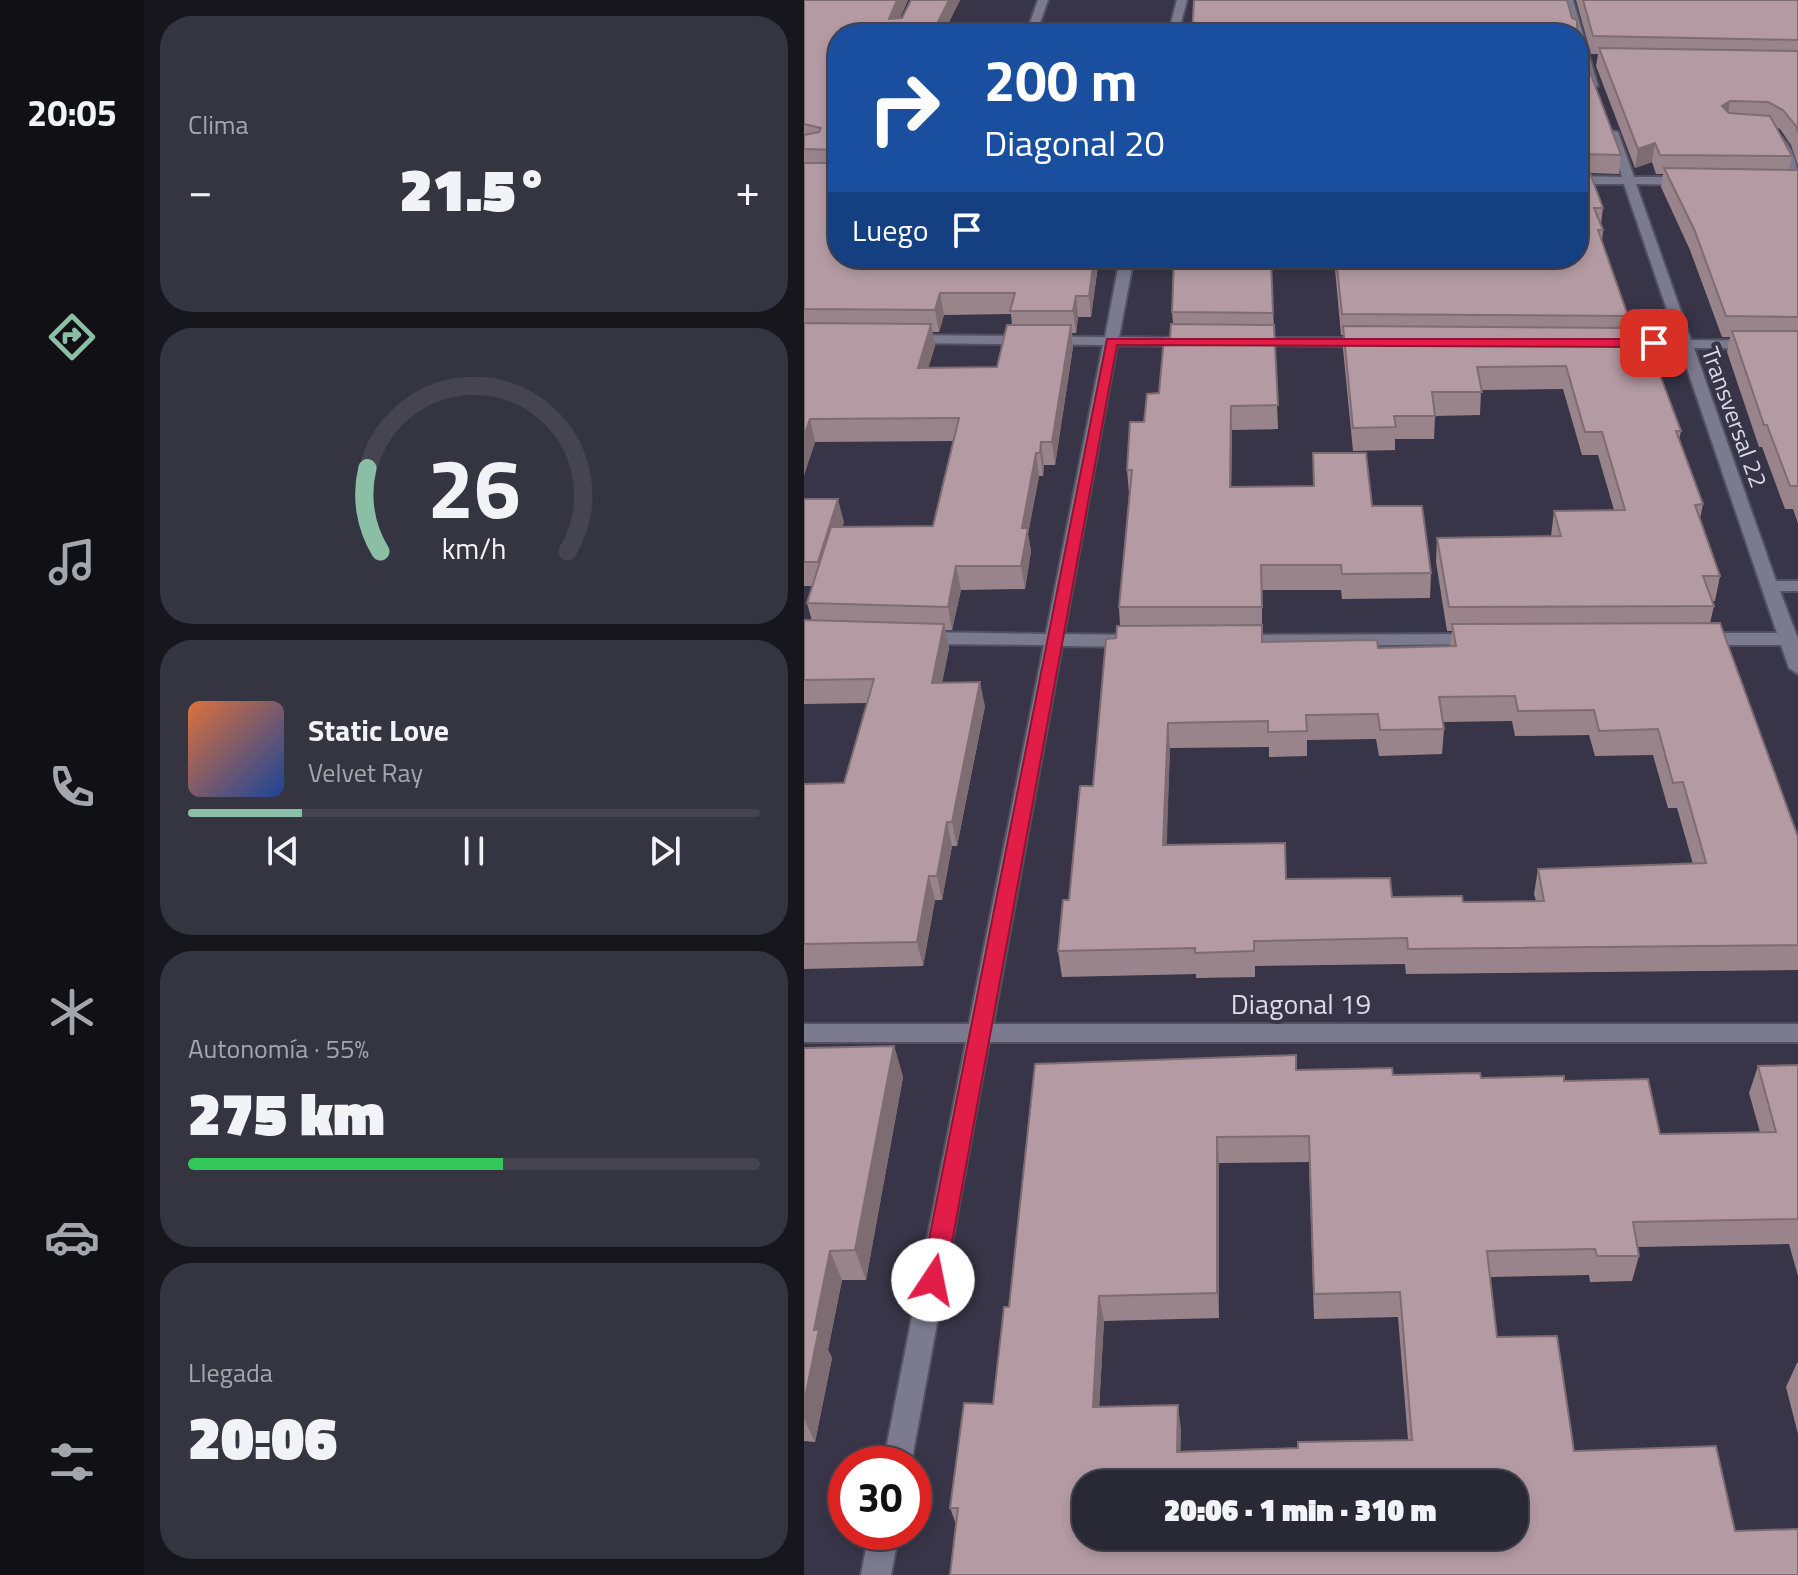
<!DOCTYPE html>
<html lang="es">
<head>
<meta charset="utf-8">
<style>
  :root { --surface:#292835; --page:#353441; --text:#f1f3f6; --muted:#a5a6ad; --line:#454450; --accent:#8abfa5 }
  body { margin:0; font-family:"Titillium Web",sans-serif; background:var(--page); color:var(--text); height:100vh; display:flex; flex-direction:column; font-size:30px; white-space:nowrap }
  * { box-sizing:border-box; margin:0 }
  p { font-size:26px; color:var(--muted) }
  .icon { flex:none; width:44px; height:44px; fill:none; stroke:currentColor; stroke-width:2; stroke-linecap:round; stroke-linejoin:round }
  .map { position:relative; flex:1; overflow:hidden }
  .sheet { display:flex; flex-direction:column; gap:16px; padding:16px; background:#17161d; width:660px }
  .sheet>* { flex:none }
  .hud { position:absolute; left:24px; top:24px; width:760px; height:244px; border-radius:32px; box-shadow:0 4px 12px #0003,0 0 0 2px var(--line); background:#1a4fa0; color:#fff; overflow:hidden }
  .speed { position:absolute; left:24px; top:1446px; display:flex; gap:16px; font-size:40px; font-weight:700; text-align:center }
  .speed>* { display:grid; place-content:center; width:104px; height:104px; border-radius:50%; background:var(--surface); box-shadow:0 4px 12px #0003,0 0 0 2px var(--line); line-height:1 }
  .speed .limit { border:12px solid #d22; background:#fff; color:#111 }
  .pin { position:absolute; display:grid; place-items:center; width:68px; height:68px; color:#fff; margin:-34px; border-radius:16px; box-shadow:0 4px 12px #0006 }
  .me { position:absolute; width:88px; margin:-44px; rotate:11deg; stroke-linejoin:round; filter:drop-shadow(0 0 6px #0008) }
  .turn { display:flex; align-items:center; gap:28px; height:168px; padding:0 24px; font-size:36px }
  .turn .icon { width:104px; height:104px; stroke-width:2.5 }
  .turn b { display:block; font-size:56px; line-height:68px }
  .then { display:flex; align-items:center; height:76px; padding:0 24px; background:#0003; gap:16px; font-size:30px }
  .big { font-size:60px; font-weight:800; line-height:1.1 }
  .sheet .widget { flex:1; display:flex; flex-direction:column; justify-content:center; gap:12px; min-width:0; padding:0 28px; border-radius:32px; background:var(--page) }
  .sheet .dial { align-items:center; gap:0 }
  .dial svg { height:208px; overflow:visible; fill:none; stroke:var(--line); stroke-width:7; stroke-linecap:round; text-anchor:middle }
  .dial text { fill:var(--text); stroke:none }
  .song { display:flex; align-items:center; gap:24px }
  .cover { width:96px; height:96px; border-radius:12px; background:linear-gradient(135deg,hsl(20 70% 55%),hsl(220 70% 35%)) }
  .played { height:8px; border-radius:4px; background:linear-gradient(90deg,var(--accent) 20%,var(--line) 20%) }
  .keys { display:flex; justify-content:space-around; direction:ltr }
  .heat { display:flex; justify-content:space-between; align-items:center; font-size:44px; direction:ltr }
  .charge { height:12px; border-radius:6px; background:linear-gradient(90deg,#34c759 55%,var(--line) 0) }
  .trip { position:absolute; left:268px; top:1470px; width:456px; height:80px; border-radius:32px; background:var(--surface); box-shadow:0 4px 12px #0003,0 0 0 2px var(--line); font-weight:800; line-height:80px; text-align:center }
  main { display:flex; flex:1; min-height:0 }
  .menu { display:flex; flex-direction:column; width:144px; justify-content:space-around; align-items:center; background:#101015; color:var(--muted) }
  .menu .icon { width:56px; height:56px }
  .menu .current { color:var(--accent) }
  .menu b { font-size:36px; color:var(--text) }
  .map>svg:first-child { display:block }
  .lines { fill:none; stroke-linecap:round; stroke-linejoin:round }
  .lane-casing { stroke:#535161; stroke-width:4 }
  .street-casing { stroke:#535161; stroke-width:4 }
  .lane { fill:#7c7a8f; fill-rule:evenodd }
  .street { fill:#7c7a8f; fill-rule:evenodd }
  .wall { fill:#9a848c; fill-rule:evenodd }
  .shaded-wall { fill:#7d6c72 }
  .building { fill:#b39aa3; stroke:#7d6c72; stroke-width:2; fill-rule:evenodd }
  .route { fill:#e11d48; stroke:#92132f; stroke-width:2 }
  .labels { text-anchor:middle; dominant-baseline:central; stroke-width:8; stroke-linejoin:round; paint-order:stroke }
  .far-street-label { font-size:24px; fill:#dbdae6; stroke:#373547 }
  .street-label { font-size:28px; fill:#dbdae6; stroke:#373547 }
</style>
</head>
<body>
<main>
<nav class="menu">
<b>20:05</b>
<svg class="icon current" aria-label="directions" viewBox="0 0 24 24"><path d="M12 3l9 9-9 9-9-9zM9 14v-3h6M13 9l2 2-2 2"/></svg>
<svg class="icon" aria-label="music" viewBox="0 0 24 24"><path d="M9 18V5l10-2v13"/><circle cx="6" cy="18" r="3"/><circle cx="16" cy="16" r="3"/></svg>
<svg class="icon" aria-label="phone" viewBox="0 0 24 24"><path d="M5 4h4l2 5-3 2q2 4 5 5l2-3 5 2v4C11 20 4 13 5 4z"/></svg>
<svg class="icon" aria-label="climate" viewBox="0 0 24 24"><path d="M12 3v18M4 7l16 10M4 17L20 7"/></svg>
<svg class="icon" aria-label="car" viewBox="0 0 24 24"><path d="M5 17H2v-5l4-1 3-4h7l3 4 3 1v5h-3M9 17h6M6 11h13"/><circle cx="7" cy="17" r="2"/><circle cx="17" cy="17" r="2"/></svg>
<svg class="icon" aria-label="filters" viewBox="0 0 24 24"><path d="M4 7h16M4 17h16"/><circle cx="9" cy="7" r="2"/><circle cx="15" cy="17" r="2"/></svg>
</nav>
<section class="sheet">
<div class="widget"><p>Clima</p>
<div class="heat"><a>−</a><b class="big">21.5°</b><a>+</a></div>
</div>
<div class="widget dial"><svg viewBox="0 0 100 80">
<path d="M14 69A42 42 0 1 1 86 69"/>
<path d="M14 69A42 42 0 0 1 9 37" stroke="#8abfa5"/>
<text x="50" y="56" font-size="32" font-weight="700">26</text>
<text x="50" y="72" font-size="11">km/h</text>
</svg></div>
<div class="widget">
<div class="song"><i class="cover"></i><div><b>Static Love</b><p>Velvet Ray</p></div></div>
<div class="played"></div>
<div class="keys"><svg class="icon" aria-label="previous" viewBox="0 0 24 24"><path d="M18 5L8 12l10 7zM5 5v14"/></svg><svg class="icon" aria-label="pause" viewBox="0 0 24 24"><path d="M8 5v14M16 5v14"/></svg><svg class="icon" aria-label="next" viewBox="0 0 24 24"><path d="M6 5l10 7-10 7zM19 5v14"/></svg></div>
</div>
<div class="widget"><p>Autonomía · 55%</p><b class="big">275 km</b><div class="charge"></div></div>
<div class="widget"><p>Llegada</p><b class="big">20:06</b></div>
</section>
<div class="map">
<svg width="994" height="1575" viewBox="0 0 994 1575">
  <rect width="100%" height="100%" fill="#373547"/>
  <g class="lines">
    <g class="lane-casing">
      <path id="lane" d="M234,0H244L232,34H222Z
        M974,135C988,144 994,164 994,181L988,177L968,138Z"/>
    </g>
    <g class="street-casing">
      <path id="street" d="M373,0H383L374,34H364Z
        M759,0H769L794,86L785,84L774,49V34H769Z
        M804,130L814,132L830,177H886L892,181L886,185L832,184L887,340L994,341V349L890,348L972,581H994V591H976L994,639V674L985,668L977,645H897L888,639L897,633H973L876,348L808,347L801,343L808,339H873L820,184H774V176L818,177Z
        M316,258H330L315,337L384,338L391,342L384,346L313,345L260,634L329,635L338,641L329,647L258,646L189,1024H994V1042H185L107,1464H79L162,1042H0V1024H165L240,645L117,644L108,638L117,632L242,634L299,345L104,343L97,339L104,335L301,337Z
        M444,338H564L571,342L564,346L439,345V339Z
        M673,634L679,636L682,640L679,644L433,647L424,641L433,635Z
        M65,1532H95L87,1575H57Z"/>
    </g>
    <use href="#lane" class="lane"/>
    <use href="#street" class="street"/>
  </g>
  <path class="wall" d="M0,0H104L96,18L156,0L139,34H34V258H295L287,317H274L272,333H268L269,347L251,465H240L239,476H235L224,534L227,551L221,589L157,590L148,630H141L145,648L138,683L181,706L153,846H148L138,900H131L119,966L0,969V784L40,783L63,703L0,704V620L8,621L3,603L9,586H0V499L40,522L38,527L129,526L150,441L11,442L0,475ZM207,314L208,325L193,367L124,368L131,346L128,332H135L140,315Z
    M772,0H994V165L987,145L976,129L972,127L988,156L985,169L994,170V523L989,509H981L958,447H955L923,352L926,337H918L886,250L857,187L859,174H852L848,162L831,168L792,66L794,54H787Z
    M774,46L817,155L815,174L786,173L799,208L797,224L799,230L798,241L824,316L822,328L877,431L875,439L899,504L896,519L916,576L911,601H908L910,606L906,623L994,837V970L602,974L601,964L451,966V977L392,978V974L258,977L254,951L289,786L312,638L316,626L315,607L325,494L323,470L340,422L355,393L369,324L368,312L467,258L474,429L428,430L427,487L509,486V453L568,506L627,573L626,598L538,599L537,590H458V642L574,648L646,646L648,631H643L632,562L633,538L747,536L750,511L810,510L794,455H778L759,389L677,390L676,415L631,416L630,439H591V450L549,451L539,349V335H537L530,258H774ZM708,721L711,736L785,735L791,756L849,755L864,808H873L889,864L734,869L730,894L732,901L659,902L588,897L482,879L362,845L366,748L465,747V757L503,756V740L572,739L575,756L638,754L640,729L639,722Z
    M90,1046L99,1077L62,1280H38L24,1350L28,1358L11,1442L0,1441V1048Z
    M994,1065V1276L985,1244L834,1247L835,1256L828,1281L786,1282L785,1275L686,1277L693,1337L770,1451L931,1531L994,1575L152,1524L146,1508L189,1404L205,1307L492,1070L760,1081L856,1134L956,1132L945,1093L954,1066ZM505,1162L510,1319L594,1317L604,1440L494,1448L376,1451L377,1429L295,1407L300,1321L415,1318V1163Z
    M993,1363H994V1434L982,1387Z"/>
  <path class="shaded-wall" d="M93,0H104L89,34L85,19Z
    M145,0H156L139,34H128Z
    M926,101L923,120L918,106Z
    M851,143L848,162L831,168L834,149Z
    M290,258H295L287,317L285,296Z
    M136,293L140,315L135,332L131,310Z
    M272,296L274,317L272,333L269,311Z
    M127,324L131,346L118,390L114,368Z
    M267,325L269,347L251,465L248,442Z
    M427,406L428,430L427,511L426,487Z
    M6,419L11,442L0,475V436Z
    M237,442L240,465L239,476L236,453Z
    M232,453L235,476L224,534L227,551L221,589L217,566L218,528Z
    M34,499L40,522L20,585L14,562Z
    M152,566L157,590L148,630L144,607Z
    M140,624L145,648L133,707L128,683Z
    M176,682L181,706L153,846L148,822Z
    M364,723L366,748L362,870L359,845Z
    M143,822L148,846L138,900L133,876Z
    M125,876L131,900L119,966L113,942Z
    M90,1046L99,1077L62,1280L51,1250Z
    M413,1137L415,1163V1318L413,1293Z
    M26,1251L38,1280L24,1350L28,1358L11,1442L0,1419V1403L10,1330Z
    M295,1296L300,1321L294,1431L289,1407Z
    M374,1405L377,1429L376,1475L373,1452Z"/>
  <path class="building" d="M0,0H93L85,19L98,18L107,0H145L128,34H34V258H290L285,296H272L269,311H206L211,293H136L131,310L0,309V163H30L33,160L32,150L0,149V135L15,132L17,128L0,124Z
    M390,0H763L768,18L773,20V34H388Z
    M779,0H994V40L789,36Z
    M774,46L777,48L817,155L776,154L774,156Z
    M795,48L994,51V133L992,126L979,110L964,102L926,101L918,106L925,113L966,116L988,156L856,155L851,143L834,149Z
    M774,164V167L784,168L799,208H790L799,230H794L824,316L538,314L532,258H774Z
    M860,168L994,170V317L922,316L890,229Z
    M370,258H467L469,313L368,312Z
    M0,323L127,324L114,368L193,367L203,325H267L248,442H237L236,453H232L218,528H224L217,566H152L144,607L3,603L27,527L129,526L155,418L6,419L0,436Z
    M367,324L470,325L474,405L427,406L426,487L510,486L509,453H562L568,506H618L627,573L538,574L537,565H457L458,607H315L328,470H323L326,422H340L343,394L355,393L360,338H366Z
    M539,326L829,328L843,367H853L877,431H872L899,504L891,505L916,576H899L910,606L645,607L633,538L757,536L750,511L821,510L798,432H781L762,366L673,367L678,392H628L631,416H590L592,427L549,428Z
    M928,331H994V486H986L963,425H960Z
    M0,499H34L14,562H0Z
    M0,620L140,624L128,683L176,682L148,822H143L133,876H125L113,942L0,944V784L40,783L70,679L0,680Z
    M916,623L994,837V945L604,949L603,938L450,941V951L391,953V948L254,951L259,900H265L276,786H289L302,639L312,638L313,626L458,625V642L573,640L574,648L652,646L648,624ZM711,696L714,711L790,710L795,731L854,729L869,783L879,782L902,863L734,869L740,901L659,902L658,896L588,897L586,878L482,879L481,843L359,845L364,723L464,721V732L503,731L502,715L574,714L576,730L640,729L635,697Z
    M90,1046L51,1250L26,1251L10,1330L15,1329L0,1403V1048Z
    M492,1055V1070L588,1068L589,1075L676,1073L677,1078L760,1076V1081L844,1079L856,1134L972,1132L954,1066L994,1065V1219L829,1222L835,1256H793L791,1249L683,1251L693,1337L753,1336L770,1451L912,1446L931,1531L994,1529V1575H146L154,1508H146L160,1403L189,1404L200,1307H205L231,1064ZM505,1136L510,1294L596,1292L608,1440L494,1442V1448L373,1452L374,1405L289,1407L295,1296L413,1293V1137ZM282,1484H710V1536H282Z"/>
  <path class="route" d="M303,339H850L856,343L850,347L313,345L141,1280L137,1287L129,1291L120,1287L117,1280Z"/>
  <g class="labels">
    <g class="far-street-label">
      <text transform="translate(931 417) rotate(70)">Transversal 22</text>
    </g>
    <g class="street-label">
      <text x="497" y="1003">Diagonal 19</text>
    </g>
  </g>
</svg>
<div class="speed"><div class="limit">30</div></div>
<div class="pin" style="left:850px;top:343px;background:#d93025"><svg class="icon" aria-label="arrive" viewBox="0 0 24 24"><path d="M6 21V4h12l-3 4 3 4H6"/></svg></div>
<svg class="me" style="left:129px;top:1280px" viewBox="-20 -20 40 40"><circle r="19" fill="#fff"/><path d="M0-13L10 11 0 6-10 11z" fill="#e11d48"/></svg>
<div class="trip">20:06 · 1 min · 310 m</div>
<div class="hud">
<div class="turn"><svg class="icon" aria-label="right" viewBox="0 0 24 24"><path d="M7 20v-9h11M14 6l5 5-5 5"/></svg><div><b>200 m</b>Diagonal 20</div></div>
<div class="then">Luego<svg class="icon" aria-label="arrive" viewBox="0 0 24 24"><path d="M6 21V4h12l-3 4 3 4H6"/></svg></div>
</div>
</div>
</main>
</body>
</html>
